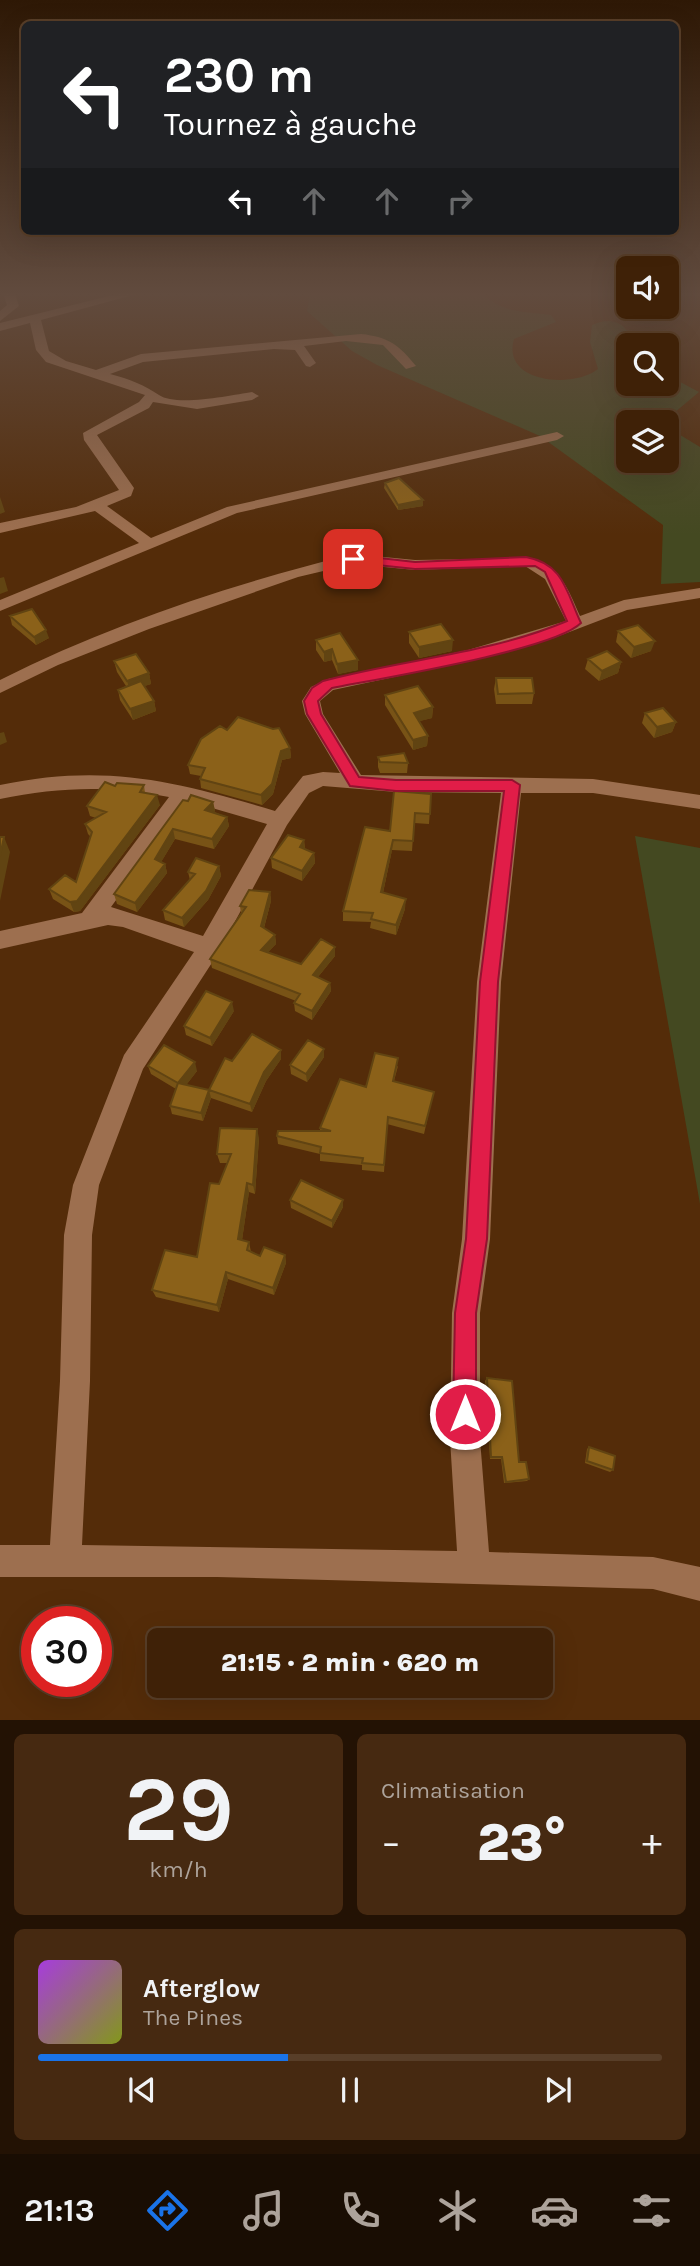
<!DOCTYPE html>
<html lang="fr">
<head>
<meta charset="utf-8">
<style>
  :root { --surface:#3f2107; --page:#462911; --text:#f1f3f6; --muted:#ada39b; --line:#583e28; --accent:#1a73e8 }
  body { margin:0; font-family:Karla,sans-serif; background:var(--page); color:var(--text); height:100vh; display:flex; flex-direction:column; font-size:26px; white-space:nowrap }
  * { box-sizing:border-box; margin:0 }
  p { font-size:23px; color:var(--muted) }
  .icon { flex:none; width:38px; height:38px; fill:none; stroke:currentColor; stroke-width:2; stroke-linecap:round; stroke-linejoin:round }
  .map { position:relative; height:1720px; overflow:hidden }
  .details { display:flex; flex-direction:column; gap:14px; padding:14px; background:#231204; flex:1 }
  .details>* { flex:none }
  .guide { position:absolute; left:21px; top:21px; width:658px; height:214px; border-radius:10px; box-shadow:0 7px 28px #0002,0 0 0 2px var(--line); background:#202124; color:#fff; overflow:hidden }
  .fabs { position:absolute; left:616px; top:256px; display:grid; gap:14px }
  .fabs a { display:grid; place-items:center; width:63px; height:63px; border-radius:10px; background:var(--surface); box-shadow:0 7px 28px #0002,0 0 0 2px var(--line); font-size:35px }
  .speed { position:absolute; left:21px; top:1606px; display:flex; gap:14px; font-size:35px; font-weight:700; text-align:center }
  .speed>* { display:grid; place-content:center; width:91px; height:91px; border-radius:50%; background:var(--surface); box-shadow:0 7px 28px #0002,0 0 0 2px var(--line); line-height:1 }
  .speed .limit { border:10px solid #d22; background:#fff; color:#111 }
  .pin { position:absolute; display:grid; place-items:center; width:60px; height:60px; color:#fff; margin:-30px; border-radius:14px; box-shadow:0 4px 10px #0006 }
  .me { position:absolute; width:77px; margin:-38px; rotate:0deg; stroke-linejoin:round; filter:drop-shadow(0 0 5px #0008) }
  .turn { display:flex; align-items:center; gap:24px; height:147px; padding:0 28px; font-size:32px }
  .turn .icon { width:91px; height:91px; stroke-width:2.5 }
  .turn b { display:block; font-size:49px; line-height:60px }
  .lanes { display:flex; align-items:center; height:66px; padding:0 28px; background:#0003; justify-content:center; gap:35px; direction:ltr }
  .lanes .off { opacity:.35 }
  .big { font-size:52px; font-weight:800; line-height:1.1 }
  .details .tile { flex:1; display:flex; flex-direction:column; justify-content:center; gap:10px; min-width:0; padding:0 24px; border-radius:10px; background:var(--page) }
  .details .dial { align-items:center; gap:0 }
  .dial b { font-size:91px; line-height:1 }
  .song { display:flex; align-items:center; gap:21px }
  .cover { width:84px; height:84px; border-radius:10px; background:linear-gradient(135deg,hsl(280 70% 55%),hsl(70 70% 35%)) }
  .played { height:7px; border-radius:4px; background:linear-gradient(90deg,var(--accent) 40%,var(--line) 40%) }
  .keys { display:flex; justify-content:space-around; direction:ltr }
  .heat { display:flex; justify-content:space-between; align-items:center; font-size:38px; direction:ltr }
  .details .tiles { flex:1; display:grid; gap:14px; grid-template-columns:1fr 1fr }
  .tile:last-child { grid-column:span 2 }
  .trip { position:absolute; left:147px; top:1628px; width:406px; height:70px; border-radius:10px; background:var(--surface); box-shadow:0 7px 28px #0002,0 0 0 2px var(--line); font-weight:800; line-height:70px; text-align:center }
  .menu { display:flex; height:112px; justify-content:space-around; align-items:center; background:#190d03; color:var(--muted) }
  .menu .icon { width:49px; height:49px }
  .menu .current { color:var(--accent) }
  .menu b { font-size:32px; color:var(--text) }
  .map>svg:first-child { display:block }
  .green { fill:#444921; fill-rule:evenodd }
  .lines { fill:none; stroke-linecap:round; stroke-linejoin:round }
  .minor { fill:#9d6f4f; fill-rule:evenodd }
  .wall { fill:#785316 }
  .shaded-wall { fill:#614412 }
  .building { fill:#8b6119; stroke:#614412; stroke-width:2 }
  .route { fill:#e11d48; stroke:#92132f; stroke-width:2 }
</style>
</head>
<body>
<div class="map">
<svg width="700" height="1720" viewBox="0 0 700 1720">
  <rect width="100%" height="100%" fill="#542c09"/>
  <path class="green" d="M310,294H482C507,314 521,311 551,315L556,322L514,339C501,383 573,389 598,369L590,342L592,325C615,315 626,324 635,345H628V383H667V375L699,392L668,418L672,430L700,447V582L661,584L663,525L540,436L377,365L352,351L307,311ZM628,422H667V460H628Z
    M635,836L700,848V1204Z"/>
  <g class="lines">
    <path class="minor" d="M3,294H15L19,306L0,321V311L7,305Z
      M117,294H137L41,320L49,351L66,361L96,370L141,354L361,334C389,337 399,345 416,366L406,369L383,345L346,341L304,346L316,363L310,367L306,366L295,350L274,349L143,362L110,374C130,379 144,385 159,395C176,407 232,395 252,392L259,396L252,400L197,409L153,402L149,408L97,435L134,488L131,496L107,506L151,538L227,507L557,432L564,436L557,440L237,513L0,611V600L139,543L95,511L0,533V523L76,507L119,490L84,440L83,433L139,402L145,395L46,362L36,350L30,323L0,331V323Z
      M353,554L415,560L532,558C560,566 569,591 580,616L624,600L700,588V598L627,610L551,639L474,660L333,690L320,701L323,714L361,775L593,779L700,795V809L593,793H521L501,982L490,1239L480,1313V1439L489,1552L653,1557L700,1567V1601L653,1589L217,1577H0V1545H50L60,1381L64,1235L73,1185L124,1055L194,952L123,927L108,925L0,949V931L82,913L169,797C111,785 58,787 0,799V785C105,763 176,781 275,811L303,776L323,772L340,773L305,714L302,701L311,687L328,679L468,650L566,621L545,579L525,566L415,570L353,564L298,577L149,629L58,665L0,693V680C111,624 233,584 353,554ZM323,786L396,792L501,793L477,982L462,1239L452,1313L450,1439L457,1551L82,1545L90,1381L92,1235L99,1185L143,1069L217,955L287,825L309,793ZM188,801L267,824L203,936L111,907Z"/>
  </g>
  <path class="wall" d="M385,483L423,500V506L398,510L384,488Z
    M10,616L49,638L36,645L12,625Z
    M618,631L651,651L631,658L616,642Z
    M409,632L452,651L419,658L409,643Z
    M316,640L358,660V670L338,674L332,660L324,662L316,650Z
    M588,659L621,662L618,673L599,681L585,669Z
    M114,661L149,673L151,684L144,686L154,701L156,711L133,720L120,700L118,690L126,686L117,672Z
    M496,678L534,693L532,704H496L494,689Z
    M385,695L433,707L432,718L419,721L428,736L427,746L413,750L385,705Z
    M645,713L676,722L672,732L654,738L642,723Z
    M227,730L290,748L291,758L282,760L273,794L262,805L201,788L200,779L201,776L190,774L188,765Z
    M378,757L408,763L407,773H380L378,767Z
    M144,785L145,793L160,805L80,911L74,912L53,899L49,889L76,882L91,837L88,834L85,824L96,818L90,816L87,806L115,786Z
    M431,794L429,824L414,823L412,851L392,850L383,893L405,909L396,935L370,928L371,922L343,921V911L390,831Z
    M188,801L213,802L215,811L214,812L227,817L229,826L214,849L175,839L161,862L165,864L167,873L137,912L117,904L114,894Z
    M304,840L305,849L314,853L315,863L302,881L272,868L271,858Z
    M219,866L221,876L208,900L184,927L165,920L163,910L190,880L188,872Z
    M270,892L271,901L264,928L275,935L276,944L268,952L301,964L335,947V956L318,977L330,983L331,991L312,1020L295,1011L294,1003L296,1001L212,968L210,959L241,913L240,906Z
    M234,1011L212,1046L186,1035L184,1026Z
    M324,1049V1057L307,1082L291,1074L290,1065Z
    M281,1059L266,1081L252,1112L211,1098L203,1121L172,1114L170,1106L176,1089L151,1074L148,1066L197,1071L186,1085L209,1090L232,1061Z
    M398,1066L394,1081L432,1099L424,1134L387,1124L384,1172L362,1170V1165L320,1161V1154L278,1144L277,1136L320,1131V1128L366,1087Z
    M259,1138L255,1194L249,1192L242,1240L249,1242L251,1252L260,1256L285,1255L286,1263L274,1295L228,1279L219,1312L156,1297L152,1290L197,1257L219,1184L228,1163H220L217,1154Z
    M290,1200L343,1207L332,1228L291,1208Z
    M487,1378L519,1462L529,1479L527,1481L504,1483L501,1459H490L485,1381Z
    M589,1447L613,1470L610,1472L585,1463L587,1449Z"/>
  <path class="shaded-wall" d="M0,497L5,512L0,514Z
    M423,500V506L398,510V505Z
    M4,577L8,591L0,594V578Z
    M46,630L49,638L36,645L34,637Z
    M453,640L452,651L419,658V647Z
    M655,641L651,651L631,658L634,647Z
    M332,649V660L324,662V652Z
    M358,660V670L338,674L337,664Z
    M621,662L618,673L599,681L602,671Z
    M149,673L151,684L130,691L127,681Z
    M154,701L156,711L133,720L130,709Z
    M433,707L432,718L413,723L414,713Z
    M676,722L672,732L654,738L657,727Z
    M4,732L7,742L0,745V733Z
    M428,736L427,746L413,750V740Z
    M290,748L291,758L282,760L273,794L262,805L261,795L281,751Z
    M157,795L160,805L80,911L74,912L70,902Z
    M213,802L215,811L206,819L205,810Z
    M227,817L229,826L214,849L212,839Z
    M173,829L175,839L157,869L155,859Z
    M4,837L10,852L0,901V856Z
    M304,840L305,850L300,847Z
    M393,840L392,850L381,902V892Z
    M314,853L315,863L302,881V871Z
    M165,864L167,873L137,912L135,903Z
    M219,866L221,876L208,900L184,927L182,918Z
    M270,892L271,901L262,935L261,926Z
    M406,899L405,909L396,935V925Z
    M275,935L276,944L262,959L261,950Z
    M335,947V956L313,983V975Z
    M330,983L331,991L312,1020V1011Z
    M232,1002L234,1011L212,1046L210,1038Z
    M324,1049V1057L307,1082L306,1074Z
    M281,1050V1059L266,1081L252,1112L250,1104L264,1072Z
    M195,1062L197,1071L181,1092L178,1083Z
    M209,1090L211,1098L203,1121L201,1113Z
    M257,1129L259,1138L255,1194L253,1185Z
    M247,1183L249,1192L241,1247L238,1239Z
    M343,1200V1207L332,1228V1221Z
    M285,1255L286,1263L274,1295L273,1288Z
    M226,1272L228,1279L219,1312L217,1305Z"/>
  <path class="building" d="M399,478L423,500L398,505L385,483Z
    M32,609L46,630L34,637L10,616Z
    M441,624L453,640L419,647L409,632Z
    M638,625L655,641L634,647L618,631Z
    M340,633L358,660L337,664L332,649L324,652L316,640Z
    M607,651L621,662L602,671L588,659Z
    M136,654L149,673L127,681L114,661Z
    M496,678H532L534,693L498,694Z
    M141,681L154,701L130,709L118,690Z
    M418,686L433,707L414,713L428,736L413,740L385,695Z
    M663,708L676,722L657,727L645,713Z
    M238,717L273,729L279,728L290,748L281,751L272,784L261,795L200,779L205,768L188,765L201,739L220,726L227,730Z
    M404,753L408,763L380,762L378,757Z
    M105,782L115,786L117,783L144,785L140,792L157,795L77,901L70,902L49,889L65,875L76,882L92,832L85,824L106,812L87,806Z
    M394,791L431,794L430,814L415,813L413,841L393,840L381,892L406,899L396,925L371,919L373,913L343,911L365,827L390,831Z
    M191,795L213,802L205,810L227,817L212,839L173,829L155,859L165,864L135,903L114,894L183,800L188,801Z
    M288,835L304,840L300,847L314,853L302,871L271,858Z
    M0,837H4L0,856Z
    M196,858L219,866L206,891L182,918L163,910L195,874L188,872Z
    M249,890L270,892L261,926L275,935L261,950L301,964L321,939L335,947L313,975L330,983L312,1011L294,1003L300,994L210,959L246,907L240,906Z
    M206,991L232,1002L210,1038L184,1026Z
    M252,1034L281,1050L264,1072L250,1104L209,1090L225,1058L232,1061Z
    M308,1040L324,1049L306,1074L290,1065Z
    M164,1045L195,1062L178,1083L148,1066Z
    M375,1053L398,1058L393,1081L434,1092L425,1126L388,1117L384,1165L362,1163L363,1158L320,1153L321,1147L277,1136L278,1131H331L320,1128L340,1079L366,1087Z
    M178,1083L209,1090L201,1113L170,1106Z
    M220,1128L257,1129L253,1185L247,1183L238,1239L249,1242L247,1250L260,1256L264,1247L285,1255L273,1288L226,1272L217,1305L152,1290L165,1250L197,1257L210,1183L219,1184L231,1154H217Z
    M301,1180L343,1200L332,1221L290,1200Z
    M487,1378L512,1381L519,1462H526L529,1479L506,1482L502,1457H491Z
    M589,1447L615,1456L613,1470L587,1461Z"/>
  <linearGradient id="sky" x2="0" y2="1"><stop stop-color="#2e1805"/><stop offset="0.55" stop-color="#614b3e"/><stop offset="1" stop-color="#614b3e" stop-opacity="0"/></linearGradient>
  <rect width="700" height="535" fill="url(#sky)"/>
  <path class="route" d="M353,555L415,562L526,557C564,564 566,591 581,623C554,650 378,679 332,688L318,701L321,714L359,777L396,780H512L520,785L498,982L487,1239L476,1313V1414L473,1422L465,1425L457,1422L453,1414L455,1313L466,1239L480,982L504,791H396L350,786L307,714L304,701L312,688L323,681C404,659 489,654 567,621L545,572L535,566L415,569L348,562V557Z"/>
</svg>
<div class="fabs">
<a><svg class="icon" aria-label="sound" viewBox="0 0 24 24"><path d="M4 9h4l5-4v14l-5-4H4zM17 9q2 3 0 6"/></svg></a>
<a><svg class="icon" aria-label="search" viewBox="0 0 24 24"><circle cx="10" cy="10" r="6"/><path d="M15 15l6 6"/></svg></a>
<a><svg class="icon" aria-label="layers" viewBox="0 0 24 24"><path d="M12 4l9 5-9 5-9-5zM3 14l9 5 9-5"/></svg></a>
</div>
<div class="speed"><div class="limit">30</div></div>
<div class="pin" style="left:353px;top:559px;background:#d93025"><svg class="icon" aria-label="arrive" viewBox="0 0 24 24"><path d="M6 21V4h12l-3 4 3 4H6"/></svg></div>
<svg class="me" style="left:465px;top:1414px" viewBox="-20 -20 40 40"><circle r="17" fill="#e11d48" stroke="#fff" stroke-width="3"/><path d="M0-11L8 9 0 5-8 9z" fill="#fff"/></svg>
<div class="trip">21:15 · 2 min · 620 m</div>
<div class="guide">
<div class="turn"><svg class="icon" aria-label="left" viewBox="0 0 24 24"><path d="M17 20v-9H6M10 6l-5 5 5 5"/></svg><div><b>230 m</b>Tournez à gauche</div></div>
<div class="lanes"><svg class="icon" aria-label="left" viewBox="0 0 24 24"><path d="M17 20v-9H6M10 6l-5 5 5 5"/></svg><svg class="icon off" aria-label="ahead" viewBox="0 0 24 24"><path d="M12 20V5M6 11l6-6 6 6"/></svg><svg class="icon off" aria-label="ahead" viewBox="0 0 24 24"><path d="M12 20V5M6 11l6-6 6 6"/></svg><svg class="icon off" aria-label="right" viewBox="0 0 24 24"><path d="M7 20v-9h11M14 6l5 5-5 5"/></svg></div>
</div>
</div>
<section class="details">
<div class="tiles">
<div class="tile dial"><b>29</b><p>km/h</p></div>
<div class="tile"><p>Climatisation</p>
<div class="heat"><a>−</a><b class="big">23°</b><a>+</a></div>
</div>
<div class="tile">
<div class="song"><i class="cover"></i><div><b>Afterglow</b><p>The Pines</p></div></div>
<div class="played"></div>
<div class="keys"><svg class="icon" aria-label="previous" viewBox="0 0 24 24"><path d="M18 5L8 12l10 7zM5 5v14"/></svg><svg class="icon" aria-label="pause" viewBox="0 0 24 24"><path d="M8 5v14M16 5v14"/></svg><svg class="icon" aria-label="next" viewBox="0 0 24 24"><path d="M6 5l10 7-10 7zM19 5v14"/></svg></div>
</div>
</div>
</section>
<nav class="menu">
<b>21:13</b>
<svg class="icon current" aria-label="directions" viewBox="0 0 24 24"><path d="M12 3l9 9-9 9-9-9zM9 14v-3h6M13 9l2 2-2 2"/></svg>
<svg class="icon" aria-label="music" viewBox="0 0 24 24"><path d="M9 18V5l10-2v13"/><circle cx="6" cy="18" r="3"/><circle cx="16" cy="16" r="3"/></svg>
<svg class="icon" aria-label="phone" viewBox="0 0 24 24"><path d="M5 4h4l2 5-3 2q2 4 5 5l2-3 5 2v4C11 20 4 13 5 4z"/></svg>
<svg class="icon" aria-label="climate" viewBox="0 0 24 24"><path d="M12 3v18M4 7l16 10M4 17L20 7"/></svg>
<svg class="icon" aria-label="car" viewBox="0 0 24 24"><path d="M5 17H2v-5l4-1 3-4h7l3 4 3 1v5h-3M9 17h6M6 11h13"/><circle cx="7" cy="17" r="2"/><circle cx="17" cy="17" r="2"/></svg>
<svg class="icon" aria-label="filters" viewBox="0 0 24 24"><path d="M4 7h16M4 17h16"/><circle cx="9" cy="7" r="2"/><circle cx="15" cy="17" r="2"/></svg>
</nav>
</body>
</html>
